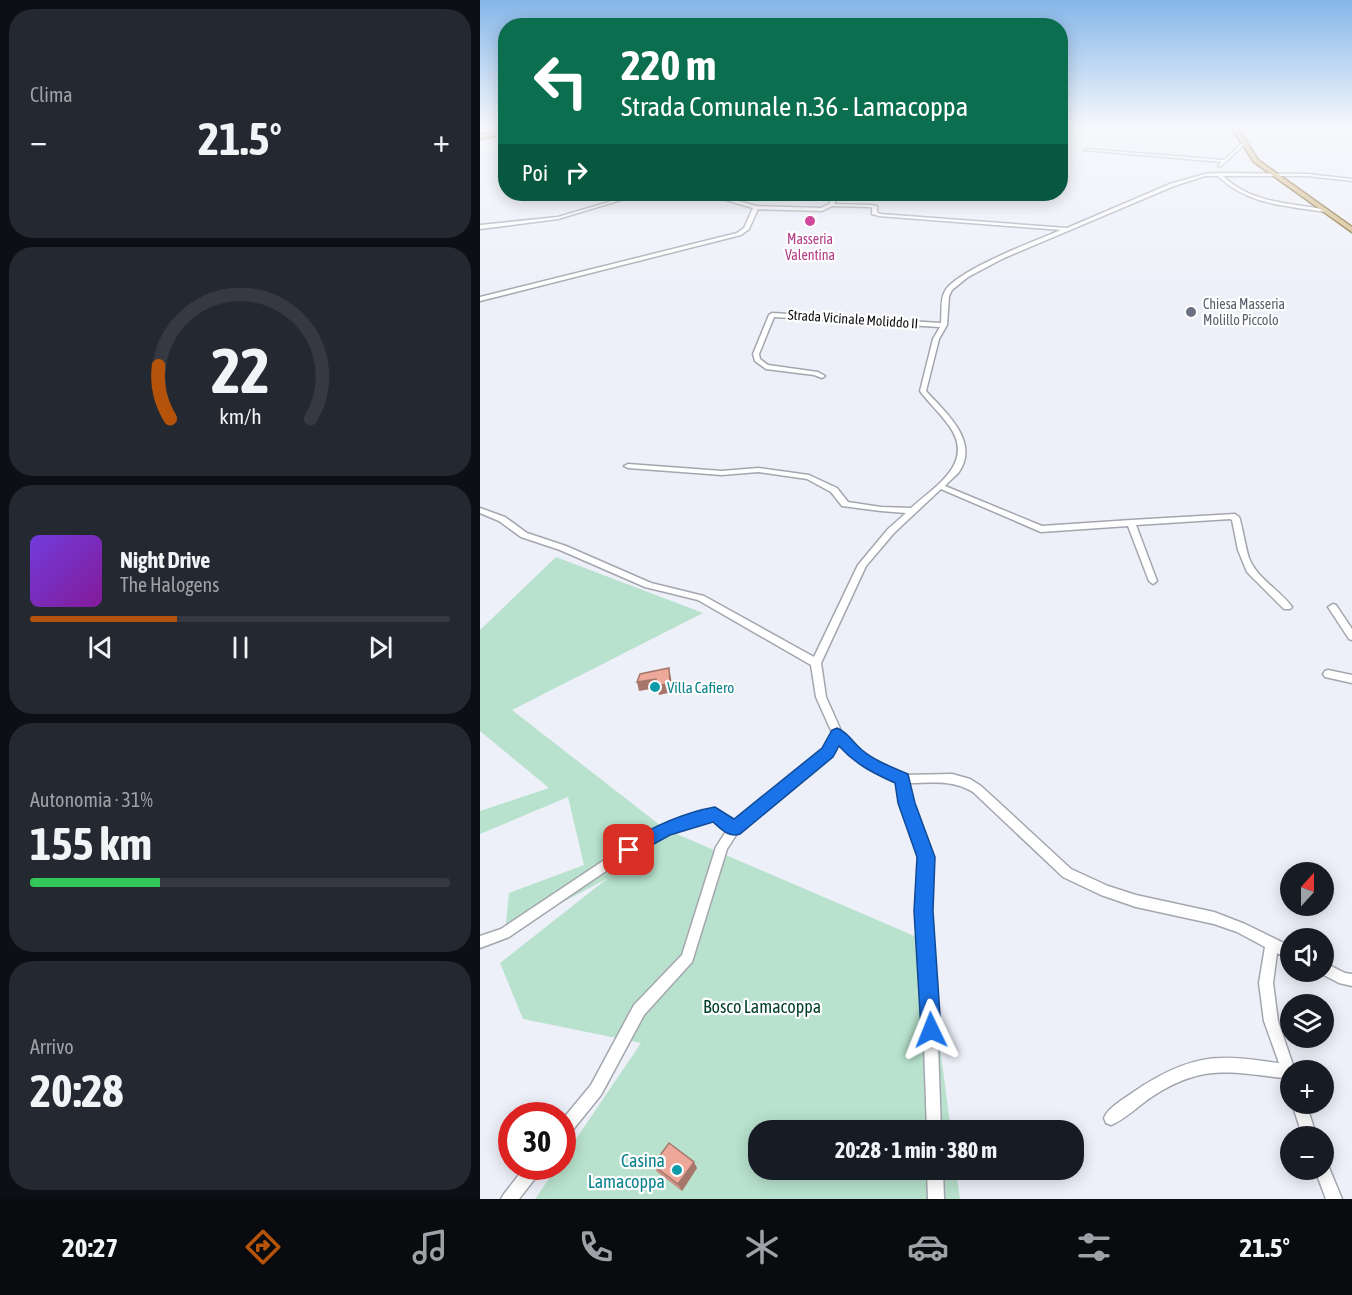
<!DOCTYPE html>
<html lang="it">
<head>
<meta charset="utf-8">
<style>
  :root { --surface:#171b24; --page:#242831; --text:#f1f3f6; --muted:#9ea1a6; --line:#363941; --accent:#b45309 }
  body { margin:0; font-family:"Asap Condensed",sans-serif; background:var(--page); color:var(--text); height:100vh; display:flex; flex-direction:column; font-size:22px; white-space:nowrap }
  * { box-sizing:border-box; margin:0 }
  p { font-size:20px; color:var(--muted) }
  .icon { flex:none; width:33px; height:33px; fill:none; stroke:currentColor; stroke-width:2; stroke-linecap:round; stroke-linejoin:round }
  .map { position:relative; flex:1; overflow:hidden }
  .side { display:flex; flex-direction:column; gap:9px; padding:9px; background:#0d0f14; width:480px }
  .side>* { flex:none }
  .hud { position:absolute; left:18px; top:18px; width:570px; height:183px; border-radius:24px; box-shadow:0 3px 15px #0003; background:#0b6e4f; color:#fff; overflow:hidden }
  .needle { width:39px; rotate:21deg }
  .fabs { position:absolute; left:800px; top:862px; display:grid; gap:12px }
  .fabs a { display:grid; place-items:center; width:54px; height:54px; border-radius:50%; background:var(--surface); box-shadow:0 3px 15px #0003; font-size:30px }
  .speed { position:absolute; left:18px; top:1102px; display:flex; gap:12px; font-size:30px; font-weight:700; text-align:center }
  .speed>* { display:grid; place-content:center; width:78px; height:78px; border-radius:50%; background:var(--surface); box-shadow:0 3px 15px #0003; line-height:1 }
  .speed .limit { border:9px solid #d22; background:#fff; color:#111 }
  .pin { position:absolute; display:grid; place-items:center; width:51px; height:51px; color:#fff; margin:-26px; border-radius:12px; box-shadow:0 3px 9px #0006 }
  .me { position:absolute; width:66px; margin:-33px; rotate:358deg; stroke-linejoin:round; filter:drop-shadow(0 0 4px #0008) }
  .turn { display:flex; align-items:center; gap:21px; height:126px; padding:0 24px; font-size:27px }
  .turn .icon { width:78px; height:78px; stroke-width:2.5 }
  .turn b { display:block; font-size:42px; line-height:51px }
  .then { display:flex; align-items:center; height:57px; padding:0 24px; background:#0003; gap:12px; font-size:22px }
  .big { font-size:45px; font-weight:700; line-height:1.1 }
  .side .widget { flex:1; display:flex; flex-direction:column; justify-content:center; gap:9px; min-width:0; padding:0 21px; border-radius:24px; background:var(--page) }
  .side .dial { align-items:center; gap:0 }
  .dial svg { height:156px; overflow:visible; fill:none; stroke:var(--line); stroke-width:7; stroke-linecap:round; text-anchor:middle }
  .dial text { fill:var(--text); stroke:none }
  .song { display:flex; align-items:center; gap:18px }
  .cover { width:72px; height:72px; border-radius:9px; background:linear-gradient(135deg,hsl(260 70% 55%),hsl(290 70% 35%)) }
  .played { height:6px; border-radius:3px; background:linear-gradient(90deg,var(--accent) 35%,var(--line) 35%) }
  .keys { display:flex; justify-content:space-around; direction:ltr }
  .heat { display:flex; justify-content:space-between; align-items:center; font-size:33px; direction:ltr }
  .charge { height:9px; border-radius:4px; background:linear-gradient(90deg,#34c759 31%,var(--line) 0) }
  .trip { position:absolute; left:268px; top:1120px; width:336px; height:60px; border-radius:24px; background:var(--surface); box-shadow:0 3px 15px #0003; font-weight:700; line-height:60px; text-align:center }
  .tabs { display:flex; height:96px; justify-content:space-around; align-items:center; background:#090b0e; color:var(--muted) }
  .tabs .icon { width:42px; height:42px }
  .tabs .selected { color:var(--accent) }
  .tabs b { font-size:27px; color:var(--text) }
  main { display:flex; flex:1; min-height:0 }
  .map>svg:first-child { display:block }
  .green { fill:#b8e2cd }
  .lines { fill:none; stroke-linecap:round; stroke-linejoin:round }
  .minor-casing { stroke:#a4a6af; stroke-width:3 }
  .major-casing { stroke:#79591a; stroke-width:3 }
  .minor { fill:#fff; fill-rule:evenodd }
  .major { fill:#d0b277; fill-rule:evenodd }
  .wall { fill:#cc9084 }
  .shaded-wall { fill:#a6766b }
  .building { fill:#eda899; stroke:#a6766b; stroke-width:1.5 }
  .route { fill:#1a73e8; stroke:#114b97; stroke-width:1.5 }
  .hotel-dot { fill:#d1479c; stroke:#fefefe; stroke-width:2 }
  .worship-dot { fill:#6b7280; stroke:#fefefe; stroke-width:2 }
  .culture-dot { fill:#0f9aa8; stroke:#fefefe; stroke-width:2 }
  .labels { text-anchor:middle; dominant-baseline:central; stroke-width:4.5; stroke-linejoin:round; paint-order:stroke }
  .far-hotel-label { font-size:14px; fill:#b23c85; stroke:#fefefe }
  .far-worship-label { font-size:14px; fill:#5b616d; stroke:#fefefe; text-anchor:start }
  .far-street-label { font-size:14px; fill:#111215; stroke:#fefefe }
  .culture-label { font-size:15px; fill:#0d838f; stroke:#fefefe; text-anchor:start }
  .near-park-label { font-size:18px; fill:#023f2a; stroke:#fefefe }
  .near-culture-label { font-size:18px; fill:#0d838f; stroke:#fefefe; text-anchor:end }
</style>
</head>
<body>
<main>
<section class="side">
<div class="widget"><p>Clima</p>
<div class="heat"><a>−</a><b class="big">21.5°</b><a>+</a></div>
</div>
<div class="widget dial"><svg viewBox="0 0 100 80">
<path d="M14 69A42 42 0 1 1 86 69"/>
<path d="M14 69A42 42 0 0 1 8 42" stroke="#b45309"/>
<text x="50" y="56" font-size="32" font-weight="700">22</text>
<text x="50" y="72" font-size="11">km/h</text>
</svg></div>
<div class="widget">
<div class="song"><i class="cover"></i><div><b>Night Drive</b><p>The Halogens</p></div></div>
<div class="played"></div>
<div class="keys"><svg class="icon" aria-label="previous" viewBox="0 0 24 24"><path d="M18 5L8 12l10 7zM5 5v14"/></svg><svg class="icon" aria-label="pause" viewBox="0 0 24 24"><path d="M8 5v14M16 5v14"/></svg><svg class="icon" aria-label="next" viewBox="0 0 24 24"><path d="M6 5l10 7-10 7zM19 5v14"/></svg></div>
</div>
<div class="widget"><p>Autonomia · 31%</p><b class="big">155 km</b><div class="charge"></div></div>
<div class="widget"><p>Arrivo</p><b class="big">20:28</b></div>
</section>
<div class="map">
<svg width="872" height="1199" viewBox="0 0 872 1199">
  <rect width="100%" height="100%" fill="#eef0f9"/>
  <path class="green" d="M76,557L223,613L32,710L185,829L446,941L471,1131H279V1170H476L480,1199H55L77,1167H82L83,1158L161,1043L43,1019L20,963L128,878L25,933L29,893L104,865L88,797L0,834V811L69,788L0,731V630Z"/>
  <g class="lines">
    <g class="minor-casing">
      <path id="minor" d="M762,143L765,144L740,167L738,166L742,162L604,150L606,149L744,160Z
        M738,173L827,174L872,179V181L827,176H743C772,204 811,203 848,210V211L846,212C808,206 767,205 738,176H725L694,186L524,258L488,277L472,290L469,296L467,325L459,339L446,391C465,412 500,441 479,472C475,477 469,481 465,486L562,526L651,520L755,514C756,515 758,516 759,517C761,520 766,550 769,558C777,579 799,589 812,607L810,609H804L767,572L758,550L752,520L750,519L656,525L677,581L673,584L669,581L648,526L561,532L461,489L414,533L386,566L341,663L346,697L362,733L380,751L413,771L422,775L472,774L490,779L501,786L591,869L628,886L656,895L734,912L765,924L810,946V959L797,953L793,983L798,1021L815,1071H810V1083L805,1081L804,1078C749,1072 723,1064 673,1096C659,1105 646,1119 631,1125L626,1123L624,1118C628,1108 642,1100 652,1093C678,1075 709,1058 742,1058C761,1057 780,1061 799,1063L784,1021L779,983L785,947L757,932L734,924L656,907L621,895L583,877L493,792C472,779 452,783 428,783L433,803L452,857L450,911L456,987L461,1131H447L442,987L438,911L440,857L421,803L417,782C395,773 375,760 359,743L351,756L258,832L247,849L212,962L164,1015L121,1095L87,1137L82,1139V1120L111,1085L154,1005L202,955L236,847L247,830L233,820L188,833L170,841L29,937L0,948V936L21,929L162,835L185,824L235,810L254,822L343,750L353,735L336,697L331,665L218,600L165,587L80,550L41,537L19,521L0,513V508L25,517L47,533L86,546L171,583L224,596L334,657L378,565L408,529L426,513L401,511L362,506L351,492L327,479L278,472L242,475L148,468L144,466L148,464L242,471L278,468L329,475L357,488L368,502L401,507L431,508C455,486 495,464 470,427C461,414 449,403 440,391L453,339L460,327L294,317L279,354L280,359L288,365L338,372L345,376L342,378L334,375L286,369L275,361L273,354L289,315L292,313L461,323C462,313 460,299 465,291C477,270 557,240 581,230L399,216L392,214V208L391,207L352,206L342,211L278,209L269,229L261,235L0,301V297L257,233L264,228L273,208L229,195V194H234L276,206L341,208L349,204L355,194H359L354,204L391,205L397,206V212L400,214L587,228L690,184L725,174Z
        M156,194H161L78,219L0,229V225L78,217Z
        M853,604L856,605L872,629V640L869,639L848,607Z
        M848,670L872,675V683L845,677L843,674L845,671Z
        M843,962L865,973L872,974V986L859,983L838,972H843Z
        M812,1104H826L837,1137H823Z
        M843,1162L848,1165L862,1199H846L835,1170H843Z
        M45,1167H62L60,1172L39,1199H21L24,1194Z
        M447,1170H463L464,1199H448Z"/>
    </g>
    <g class="major-casing">
      <path id="major" d="M751,127H757L778,160L872,227V232L774,162Z
        M26,130V134L0,139V135Z"/>
    </g>
    <use href="#minor" class="minor"/>
    <use href="#major" class="major"/>
  </g>
  <path class="wall" d="M173,1165L217,1168L202,1191L177,1172Z"/>
  <path class="shaded-wall" d="M189,668L191,678L193,692L179,695L177,688L159,691L157,682Z
    M214,1162L217,1168L202,1191L198,1184Z"/>
  <path class="building" d="M189,668L190,683L177,686L176,679L157,682L160,674Z
    M189,1143L214,1162L198,1184L173,1165Z"/>
  <linearGradient id="sky" x2="0" y2="1"><stop stop-color="#85b6e9"/><stop offset="0.43" stop-color="#f7f8fc"/><stop offset="1" stop-color="#f7f8fc" stop-opacity="0"/></linearGradient>
  <rect width="872" height="295" fill="url(#sky)"/>
  <path class="route" d="M357,728C368,732 373,743 382,750C395,761 412,767 428,774L435,803L455,857L453,911L461,1030L458,1037L451,1040L444,1037L441,1030L434,911L437,857L418,803L415,783C393,773 375,764 359,746L353,757L260,834C249,838 241,829 233,822L190,835L149,858L143,855L140,850L143,845C172,827 201,813 235,807L254,819L342,748L352,730Z"/>
  <circle class="hotel-dot" cx="330" cy="221" r="6"/>
  <circle class="worship-dot" cx="711" cy="312" r="6"/>
  <g class="culture-dot">
    <circle cx="175" cy="687" r="6"/>
    <circle cx="197" cy="1170" r="6"/>
  </g>
  <g class="labels">
    <g class="far-hotel-label">
      <text x="330" y="239">Masseria<tspan x="330" dy="16">Valentina</tspan></text>
    </g>
    <g class="far-worship-label">
      <text x="723" y="304">Chiesa Masseria<tspan x="723" dy="16">Molillo Piccolo</tspan></text>
    </g>
    <g class="far-street-label">
      <text transform="translate(373 319) rotate(4)">Strada Vicinale Moliddo II</text>
    </g>
    <g class="culture-label">
      <text x="187" y="687">Villa Cafiero</text>
    </g>
    <g class="near-park-label">
      <text x="282" y="1006">Bosco Lamacoppa</text>
    </g>
    <g class="near-culture-label">
      <text x="185" y="1160">Casina<tspan x="185" dy="21">Lamacoppa</tspan></text>
    </g>
  </g>
</svg>
<div class="fabs">
<a><svg class="needle" viewBox="-14 -14 28 28"><path d="M0-13l5 13h-10z" fill="#e53935"/><path d="M0 13l5-13h-10z" fill="#9ea1a6"/></svg></a>
<a><svg class="icon" aria-label="sound" viewBox="0 0 24 24"><path d="M4 9h4l5-4v14l-5-4H4zM17 9q2 3 0 6"/></svg></a>
<a><svg class="icon" aria-label="layers" viewBox="0 0 24 24"><path d="M12 4l9 5-9 5-9-5zM3 14l9 5 9-5"/></svg></a>
<a>+</a>
<a>−</a>
</div>
<div class="speed"><div class="limit">30</div></div>
<div class="pin" style="left:149px;top:850px;background:#d93025"><svg class="icon" aria-label="arrive" viewBox="0 0 24 24"><path d="M6 21V4h12l-3 4 3 4H6"/></svg></div>
<svg class="me" style="left:451px;top:1030px" viewBox="-20 -20 40 40"><path d="M0-17L14 15 0 8-14 15z" fill="#1a73e8" stroke="#fff" stroke-width="4"/></svg>
<div class="trip">20:28 · 1 min · 380 m</div>
<div class="hud">
<div class="turn"><svg class="icon" aria-label="left" viewBox="0 0 24 24"><path d="M17 20v-9H6M10 6l-5 5 5 5"/></svg><div><b>220 m</b>Strada Comunale n.36 - Lamacoppa</div></div>
<div class="then">Poi<svg class="icon" aria-label="right" viewBox="0 0 24 24"><path d="M7 20v-9h11M14 6l5 5-5 5"/></svg></div>
</div>
</div>
</main>
<nav class="tabs">
<b>20:27</b>
<svg class="icon selected" aria-label="directions" viewBox="0 0 24 24"><path d="M12 3l9 9-9 9-9-9zM9 14v-3h6M13 9l2 2-2 2"/></svg>
<svg class="icon" aria-label="music" viewBox="0 0 24 24"><path d="M9 18V5l10-2v13"/><circle cx="6" cy="18" r="3"/><circle cx="16" cy="16" r="3"/></svg>
<svg class="icon" aria-label="phone" viewBox="0 0 24 24"><path d="M5 4h4l2 5-3 2q2 4 5 5l2-3 5 2v4C11 20 4 13 5 4z"/></svg>
<svg class="icon" aria-label="climate" viewBox="0 0 24 24"><path d="M12 3v18M4 7l16 10M4 17L20 7"/></svg>
<svg class="icon" aria-label="car" viewBox="0 0 24 24"><path d="M5 17H2v-5l4-1 3-4h7l3 4 3 1v5h-3M9 17h6M6 11h13"/><circle cx="7" cy="17" r="2"/><circle cx="17" cy="17" r="2"/></svg>
<svg class="icon" aria-label="filters" viewBox="0 0 24 24"><path d="M4 7h16M4 17h16"/><circle cx="9" cy="7" r="2"/><circle cx="15" cy="17" r="2"/></svg>
<b>21.5°</b>
</nav>
</body>
</html>
